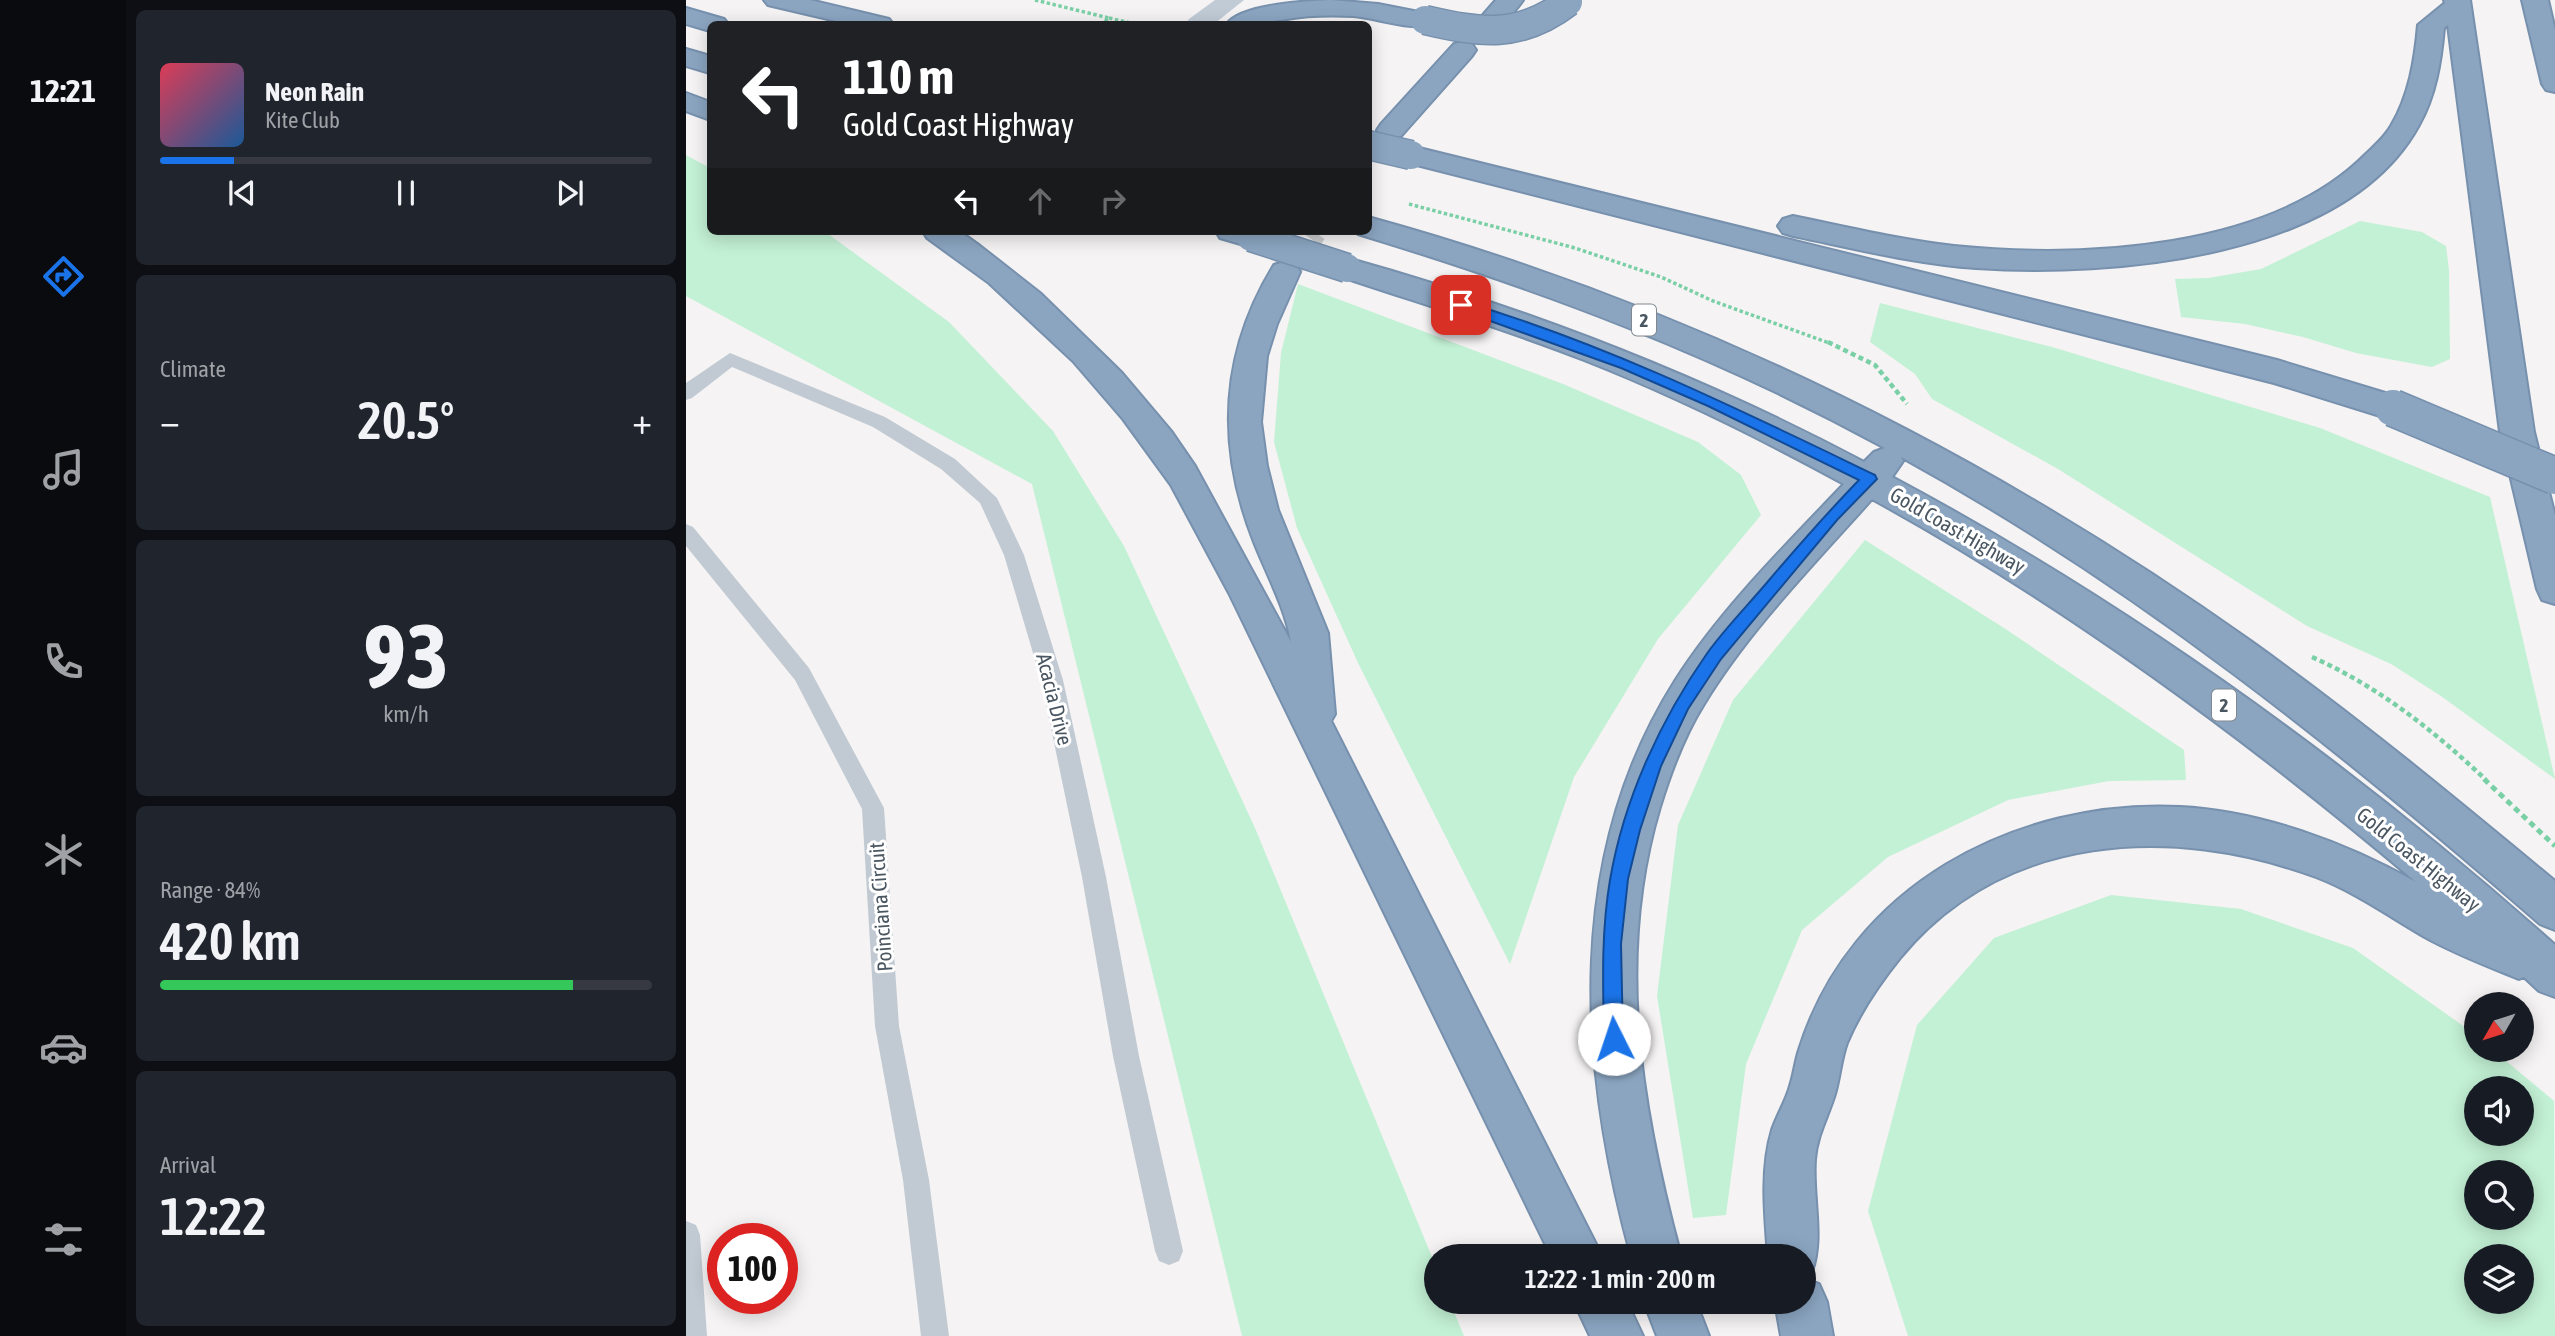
<!DOCTYPE html>
<html lang="en">
<head>
<meta charset="utf-8">
<style>
  :root { --surface:#171b24; --page:#20242c; --text:#f1f3f6; --muted:#9ea1a6; --line:#363941; --accent:#1a73e8 }
  body { margin:0; font-family:"Asap Condensed",sans-serif; background:var(--page); color:var(--text); height:100vh; display:flex; flex-direction:column; font-size:26px; white-space:nowrap }
  * { box-sizing:border-box; margin:0 }
  p { font-size:23px; color:var(--muted) }
  .icon { flex:none; width:38px; height:38px; fill:none; stroke:currentColor; stroke-width:2; stroke-linecap:round; stroke-linejoin:round }
  .map { position:relative; flex:1; overflow:hidden }
  .details { display:flex; flex-direction:column; gap:10px; padding:10px; background:#0d0f14; width:560px }
  .details>* { flex:none }
  .top-card { position:absolute; left:21px; top:21px; width:665px; height:214px; border-radius:10px; box-shadow:0 4px 18px #0003; background:#202124; color:#fff; overflow:hidden }
  .needle { width:46px; rotate:231deg }
  .buttons { position:absolute; left:1778px; top:992px; display:grid; gap:14px }
  .buttons a { display:grid; place-items:center; width:70px; height:70px; border-radius:50%; background:var(--surface); box-shadow:0 4px 18px #0003; font-size:35px }
  .speed { position:absolute; left:21px; top:1223px; display:flex; gap:14px; font-size:35px; font-weight:700; text-align:center }
  .speed>* { display:grid; place-content:center; width:91px; height:91px; border-radius:50%; background:var(--surface); box-shadow:0 4px 18px #0003; line-height:1 }
  .speed .limit { border:10px solid #d22; background:#fff; color:#111 }
  .pin { position:absolute; display:grid; place-items:center; width:60px; height:60px; color:#fff; margin:-30px; border-radius:14px; box-shadow:0 4px 10px #0006 }
  .me { position:absolute; width:77px; margin:-38px; rotate:356deg; stroke-linejoin:round; filter:drop-shadow(0 0 5px #0008) }
  .turn { display:flex; align-items:center; gap:24px; height:147px; padding:0 21px; font-size:32px }
  .turn .icon { width:91px; height:91px; stroke-width:2.5 }
  .turn b { display:block; font-size:49px; line-height:60px }
  .lanes { display:flex; align-items:center; height:66px; padding:0 21px; background:#0003; justify-content:center; gap:35px; direction:ltr }
  .lanes .off { opacity:.35 }
  .big { font-size:52px; font-weight:600; line-height:1.1 }
  .details .card { flex:1; display:flex; flex-direction:column; justify-content:center; gap:10px; min-width:0; padding:0 24px; border-radius:10px; background:var(--page) }
  .details .dial { align-items:center; gap:0 }
  .dial b { font-size:91px; line-height:1 }
  .song { display:flex; align-items:center; gap:21px }
  .cover { width:84px; height:84px; border-radius:10px; background:linear-gradient(135deg,hsl(350 70% 55%),hsl(210 70% 35%)) }
  .played { height:7px; border-radius:4px; background:linear-gradient(90deg,var(--accent) 15%,var(--line) 15%) }
  .keys { display:flex; justify-content:space-around; direction:ltr }
  .heat { display:flex; justify-content:space-between; align-items:center; font-size:38px; direction:ltr }
  .charge { height:10px; border-radius:5px; background:linear-gradient(90deg,#34c759 84%,var(--line) 0) }
  .trip { position:absolute; left:738px; top:1244px; width:392px; height:70px; border-radius:35px; background:var(--surface); box-shadow:0 4px 18px #0003; font-weight:600; line-height:70px; text-align:center }
  main { display:flex; flex:1; min-height:0 }
  .dock { display:flex; flex-direction:column; width:126px; justify-content:space-around; align-items:center; background:#090b0e; color:var(--muted) }
  .dock .icon { width:49px; height:49px }
  .dock .on { color:var(--accent) }
  .dock b { font-size:32px; color:var(--text) }
  .map>svg:first-child { display:block }
  .green { fill:#c3f1d5; fill-rule:evenodd }
  .lines { fill:none; stroke-linecap:round; stroke-linejoin:round }
  .highway-tunnel { stroke:#caccce; stroke-width:28; stroke-dasharray:28 14; stroke-linecap:butt }
  .highway-casing { stroke:#7690ad; stroke-width:4 }
  .path-far2 { stroke:#7ad0a6; stroke-width:3.5; stroke-dasharray:3.5 2.5; stroke-linecap:butt }
  .path-far1 { stroke:#7ad0a6; stroke-width:4.5; stroke-dasharray:5 3.5; stroke-linecap:butt }
  .path { stroke:#7ad0a6; stroke-width:5; stroke-dasharray:6 4.5; stroke-linecap:butt }
  .lane { fill:#c1cad2; fill-rule:evenodd }
  .secondary { fill:#c1cbd6; fill-rule:evenodd }
  .highway { fill:#8ba5c1; fill-rule:evenodd }
  .highway-bridge-far1-casing { stroke:#7690ad; stroke-width:31; stroke-linecap:butt }
  .highway-bridge-casing { stroke:#7690ad; stroke-width:39; stroke-linecap:butt }
  .highway-bridge-far1 { stroke:#8ba5c1; stroke-width:28 }
  .highway-bridge { stroke:#8ba5c1; stroke-width:36 }
  .route { fill:#1a73e8; stroke:#114b97; stroke-width:2 }
  .labels { text-anchor:middle; dominant-baseline:central; stroke-width:6; stroke-linejoin:round; paint-order:stroke }
  .shield { fill:#fff; stroke:#808990; stroke-width:2 }
  .shield-label { font-size:19px; font-weight:bold; fill:#4a5661 }
  .street-label { font-size:21px; fill:#4a5661; stroke:#fff }
</style>
</head>
<body>
<main>
<nav class="dock">
<b>12:21</b>
<svg class="icon on" aria-label="directions" viewBox="0 0 24 24"><path d="M12 3l9 9-9 9-9-9zM9 14v-3h6M13 9l2 2-2 2"/></svg>
<svg class="icon" aria-label="music" viewBox="0 0 24 24"><path d="M9 18V5l10-2v13"/><circle cx="6" cy="18" r="3"/><circle cx="16" cy="16" r="3"/></svg>
<svg class="icon" aria-label="phone" viewBox="0 0 24 24"><path d="M5 4h4l2 5-3 2q2 4 5 5l2-3 5 2v4C11 20 4 13 5 4z"/></svg>
<svg class="icon" aria-label="climate" viewBox="0 0 24 24"><path d="M12 3v18M4 7l16 10M4 17L20 7"/></svg>
<svg class="icon" aria-label="car" viewBox="0 0 24 24"><path d="M5 17H2v-5l4-1 3-4h7l3 4 3 1v5h-3M9 17h6M6 11h13"/><circle cx="7" cy="17" r="2"/><circle cx="17" cy="17" r="2"/></svg>
<svg class="icon" aria-label="filters" viewBox="0 0 24 24"><path d="M4 7h16M4 17h16"/><circle cx="9" cy="7" r="2"/><circle cx="15" cy="17" r="2"/></svg>
</nav>
<section class="details">
<div class="card">
<div class="song"><i class="cover"></i><div><b>Neon Rain</b><p>Kite Club</p></div></div>
<div class="played"></div>
<div class="keys"><svg class="icon" aria-label="previous" viewBox="0 0 24 24"><path d="M18 5L8 12l10 7zM5 5v14"/></svg><svg class="icon" aria-label="pause" viewBox="0 0 24 24"><path d="M8 5v14M16 5v14"/></svg><svg class="icon" aria-label="next" viewBox="0 0 24 24"><path d="M6 5l10 7-10 7zM19 5v14"/></svg></div>
</div>
<div class="card"><p>Climate</p>
<div class="heat"><a>−</a><b class="big">20.5°</b><a>+</a></div>
</div>
<div class="card dial"><b>93</b><p>km/h</p></div>
<div class="card"><p>Range · 84%</p><b class="big">420 km</b><div class="charge"></div></div>
<div class="card"><p>Arrival</p><b class="big">12:22</b></div>
</section>
<div class="map">
<svg width="1869" height="1336" viewBox="0 0 1869 1336">
  <rect width="100%" height="100%" fill="#f5f3f3"/>
  <path class="green" d="M0,155L24,168V231H138L263,322L367,431L438,546L569,828L751,1269V1302H764L778,1336H556L346,484L0,296Z
    M1674,221L1736,232L1760,246L1763,270L1764,359L1746,367L1670,353L1617,337L1559,324L1495,317L1489,279L1522,278L1575,269Z
    M612,284L877,384L1012,442L1055,475L1075,515L972,639L888,777L824,964L673,665L611,528L588,442L595,353Z
    M1194,303L1366,347L1634,428L1804,497L1869,779L1755,696L1705,664L1621,626L1372,469L1246,399L1229,374L1184,342Z
    M1179,540L1318,628L1498,750L1500,780L1423,781L1322,800L1202,857L1116,930L1060,1064L1040,1215L1007,1218L971,996L992,825L1047,700Z
    M1425,895L1555,909L1667,948L1783,1030L1790,1036V1050H1807L1868,1101L1869,1336H1222L1182,1211L1231,1025L1308,938ZM1836,1088V1134H1790V1088ZM1836,1172V1218H1790V1172ZM1836,1256V1302H1790V1256Z"/>
  <g class="lines">
    <path class="highway-tunnel" d="M599,272L627,231"/>
    <g class="highway-casing">
      <path id="highway" d="M78,0H124L203,19L207,24H163L82,5Z
        M645,0L692,4L748,15L752,20L748,25C727,31 690,18 667,16C645,15 623,15 601,19C580,22 562,26 541,24C555,4 622,1 645,0Z
        M810,0H837C827,14 818,26 800,21L796,16Z
        M1758,0H1784L1848,432L1869,516V604L1856,600L1851,589L1814,432L1762,25L1758,28C1755,61 1750,95 1733,125C1660,259 1425,277 1290,268C1228,264 1167,248 1107,236L1097,233L1092,226L1097,219L1107,216C1161,227 1214,240 1268,246C1396,259 1585,250 1680,154C1689,145 1699,137 1705,126C1723,96 1729,60 1732,25L1759,3Z
        M1836,0H1862L1869,30V92L1860,90L1856,84Z
        M0,8L38,19L42,24H24V31L0,24Z
        M777,42L786,44L790,50L786,56L715,136L705,139L695,136L691,130L695,124L768,44Z
        M0,49L24,56V73L0,66Z
        M0,93L24,102V120L0,111Z
        M725,146L1591,360L1719,399L1724,408L1719,417L1707,420L1588,383L715,161L711,155L715,149Z
        M682,217C1002,305 1296,450 1566,642C1671,717 1770,799 1869,881V930L1854,924C1654,750 1448,585 1215,457L1217,461L1206,477C1444,604 1668,766 1869,945V997L1853,991L1838,977L1833,979C1801,966 1767,953 1737,936C1701,915 1669,892 1630,877C1486,824 1318,832 1214,958C1193,984 1174,1012 1161,1043C1155,1059 1154,1077 1149,1094C1142,1117 1131,1135 1129,1159C1126,1197 1139,1239 1125,1274L1118,1276V1256H1082C1079,1216 1074,1169 1086,1130C1091,1115 1100,1101 1104,1086C1108,1074 1109,1062 1113,1050C1164,886 1330,799 1494,807C1575,811 1660,843 1730,882C1561,739 1381,606 1186,499C1129,563 1062,631 1018,704C998,736 985,771 974,807C929,956 955,1108 995,1256H945C893,1065 878,857 989,681C1034,610 1100,545 1158,484C1074,438 987,395 898,360C817,328 733,303 650,275L646,268L650,261L661,258C840,308 1014,375 1178,462L1188,452L1199,448C1027,354 859,291 672,234L670,231H682Z
        M237,231H273L294,246L354,293L436,373L485,431L509,466L605,642C599,607 581,575 568,542C530,446 534,353 588,265L599,262L610,265L614,272L591,324L581,356L575,422L581,466L592,510L642,633L649,714L645,721L916,1256H865L543,593L485,485L437,419L387,361L303,283L241,238Z
        M530,231H576L580,237L576,244L565,247L534,238Z
        M1118,1278L1133,1284L1141,1302L1147,1336H1095L1089,1302H1118Z
        M888,1302H941L957,1336H904Z
        M958,1302H1010L1023,1336H971Z"/>
    </g>
    <path class="path-far2" d="M349,0L423,18L416,24
      M423,18L449,24
      M723,204L889,248L975,277L1027,301L1146,344"/>
    <path class="path-far1" d="M1142,342L1189,365L1221,404
      M1626,657C1693,687 1747,730 1800,780"/>
    <path class="path" d="M1798,779L1869,846"/>
    <path class="lane" d="M44,353L199,417L269,459L311,498L338,555L377,680L420,877L453,1056L497,1251L493,1261L483,1265L473,1261L469,1251L427,1056L396,877L355,680L318,555L294,503L255,469L187,427L46,367L6,398L0,400V383Z
      M0,524L7,527L123,668L198,808L213,1026L243,1180L263,1336H235L217,1180L189,1026L176,809L109,680L0,546Z
      M0,1221L10,1225L14,1235L21,1336H0Z"/>
    <path class="secondary" d="M529,0H558L528,24H500L503,19Z"/>
    <use href="#highway" class="highway"/>
    <g class="highway-bridge-far1-casing">
      <path id="highway-bridge-far1" d="M739,20C795,33 834,39 882,2
        M682,145L725,155
        M565,237L661,268"/>
    </g>
    <g class="highway-bridge-casing">
      <path id="highway-bridge" d="M1707,408L1869,476"/>
    </g>
    <use href="#highway-bridge-far1" class="highway-bridge-far1"/>
    <use href="#highway-bridge" class="highway-bridge"/>
  </g>
  <path class="route" d="M775,301C919,343 1054,410 1189,475L1191,479L1151,520L1035,659L1002,709L975,766L954,830L942,879L935,944L937,1039L934,1046L928,1048L921,1046L918,1039C917,985 915,933 924,880C938,798 975,719 1022,652C1041,626 1064,603 1084,579C1113,545 1142,512 1173,480L1022,406L935,368L771,309L769,305Z"/>
  <g class="labels">
    <g class="shield">
      <rect x="946" y="304.5" width="24" height="31" rx="5"/>
      <rect x="1526" y="689.5" width="24" height="31" rx="5"/>
    </g>
    <g class="shield-label">
      <text x="958" y="320">2</text>
      <text x="1538" y="705">2</text>
    </g>
    <g class="street-label">
      <text transform="translate(1272 530) rotate(30)">Gold Coast Highway</text>
      <text transform="translate(369 699) rotate(76)">Acacia Drive</text>
      <text transform="translate(1733 859) rotate(39)">Gold Coast Highway</text>
      <text transform="translate(194 907) rotate(-94)">Poinciana Circuit</text>
    </g>
  </g>
</svg>
<div class="buttons">
<a><svg class="needle" viewBox="-14 -14 28 28"><path d="M0-13l5 13h-10z" fill="#e53935"/><path d="M0 13l5-13h-10z" fill="#9ea1a6"/></svg></a>
<a><svg class="icon" aria-label="sound" viewBox="0 0 24 24"><path d="M4 9h4l5-4v14l-5-4H4zM17 9q2 3 0 6"/></svg></a>
<a><svg class="icon" aria-label="search" viewBox="0 0 24 24"><circle cx="10" cy="10" r="6"/><path d="M15 15l6 6"/></svg></a>
<a><svg class="icon" aria-label="layers" viewBox="0 0 24 24"><path d="M12 4l9 5-9 5-9-5zM3 14l9 5 9-5"/></svg></a>
</div>
<div class="speed"><div class="limit">100</div></div>
<div class="pin" style="left:775px;top:305px;background:#d93025"><svg class="icon" aria-label="arrive" viewBox="0 0 24 24"><path d="M6 21V4h12l-3 4 3 4H6"/></svg></div>
<svg class="me" style="left:928px;top:1039px" viewBox="-20 -20 40 40"><circle r="19" fill="#fff"/><path d="M0-13L10 11 0 6-10 11z" fill="#1a73e8"/></svg>
<div class="trip">12:22 · 1 min · 200 m</div>
<div class="top-card">
<div class="turn"><svg class="icon" aria-label="left" viewBox="0 0 24 24"><path d="M17 20v-9H6M10 6l-5 5 5 5"/></svg><div><b>110 m</b>Gold Coast Highway</div></div>
<div class="lanes"><svg class="icon" aria-label="left" viewBox="0 0 24 24"><path d="M17 20v-9H6M10 6l-5 5 5 5"/></svg><svg class="icon off" aria-label="ahead" viewBox="0 0 24 24"><path d="M12 20V5M6 11l6-6 6 6"/></svg><svg class="icon off" aria-label="right" viewBox="0 0 24 24"><path d="M7 20v-9h11M14 6l5 5-5 5"/></svg></div>
</div>
</div>
</main>
</body>
</html>
